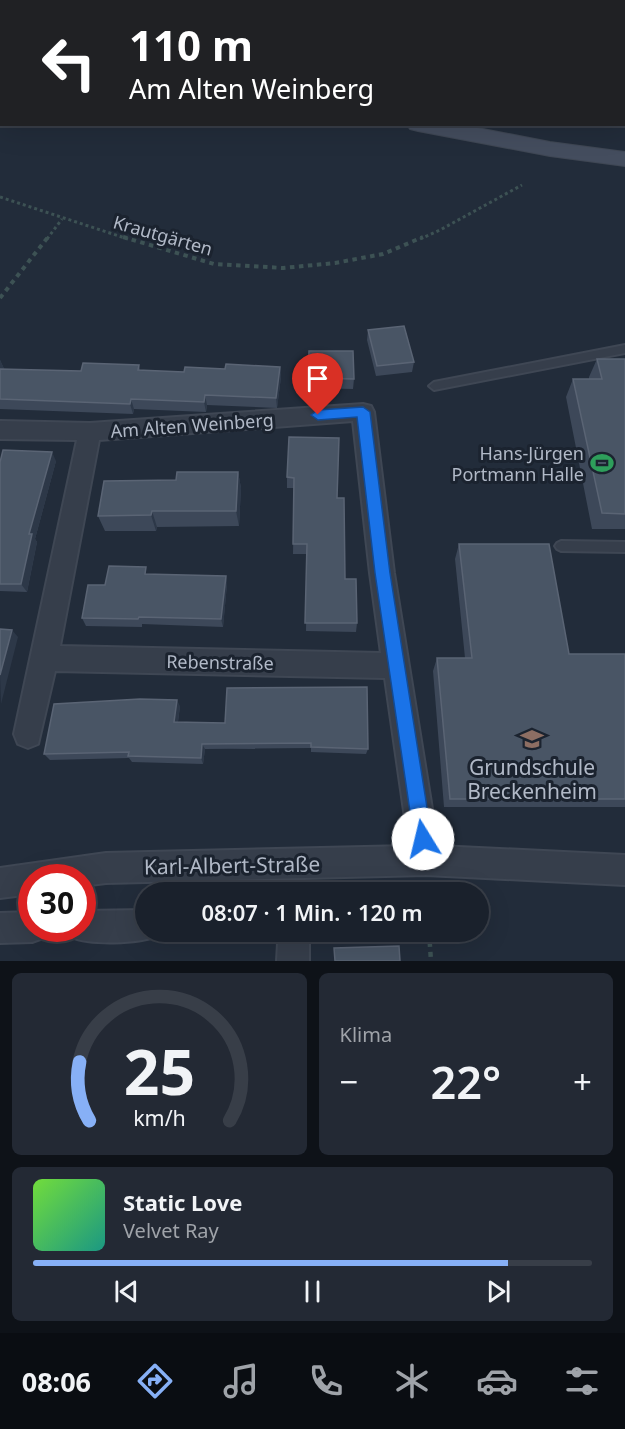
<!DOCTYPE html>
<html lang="de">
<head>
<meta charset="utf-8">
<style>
  :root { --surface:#1a212c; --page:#232934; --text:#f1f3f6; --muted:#9fa3a9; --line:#383e48; --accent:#87b0f6 }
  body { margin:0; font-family:"Noto Sans",sans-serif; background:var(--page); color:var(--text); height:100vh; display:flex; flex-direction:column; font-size:22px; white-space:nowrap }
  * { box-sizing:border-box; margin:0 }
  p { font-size:20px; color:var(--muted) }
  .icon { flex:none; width:33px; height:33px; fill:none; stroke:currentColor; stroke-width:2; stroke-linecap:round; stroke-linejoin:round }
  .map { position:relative; height:961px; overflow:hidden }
  .sheet { display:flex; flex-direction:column; gap:12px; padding:12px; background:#0e1218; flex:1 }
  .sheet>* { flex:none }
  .top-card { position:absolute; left:0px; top:0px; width:626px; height:126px; box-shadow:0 6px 24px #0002,0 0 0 2px var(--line); background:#202124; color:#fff; overflow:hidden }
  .speed { position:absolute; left:18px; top:864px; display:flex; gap:12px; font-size:30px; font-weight:700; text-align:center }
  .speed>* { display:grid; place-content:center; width:78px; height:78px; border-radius:50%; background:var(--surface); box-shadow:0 6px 24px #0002,0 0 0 2px var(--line); line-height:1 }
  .speed .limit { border:9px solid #d22; background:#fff; color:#111 }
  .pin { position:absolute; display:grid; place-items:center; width:51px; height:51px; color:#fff; margin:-62px -26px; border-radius:50% 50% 50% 0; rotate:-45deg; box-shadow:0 0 6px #0007 }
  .pin .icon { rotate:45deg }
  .me { position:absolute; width:66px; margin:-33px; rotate:351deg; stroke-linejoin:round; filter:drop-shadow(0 0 4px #0008) }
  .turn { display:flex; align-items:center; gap:21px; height:126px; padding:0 30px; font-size:27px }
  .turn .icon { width:78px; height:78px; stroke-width:2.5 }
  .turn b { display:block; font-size:42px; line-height:51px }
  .big { font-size:45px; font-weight:600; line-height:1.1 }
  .sheet .tile { flex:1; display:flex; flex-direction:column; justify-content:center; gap:9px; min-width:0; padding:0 21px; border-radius:9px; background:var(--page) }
  .sheet .dial { align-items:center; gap:0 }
  .dial svg { height:156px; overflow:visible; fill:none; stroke:var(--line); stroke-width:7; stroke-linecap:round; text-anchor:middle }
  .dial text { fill:var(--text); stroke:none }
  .song { display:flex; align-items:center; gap:18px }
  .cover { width:72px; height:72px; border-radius:9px; background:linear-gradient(135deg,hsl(100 70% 55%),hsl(170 70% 35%)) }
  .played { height:6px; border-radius:3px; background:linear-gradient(90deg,var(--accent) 85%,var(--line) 85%) }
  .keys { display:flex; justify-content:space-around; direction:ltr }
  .heat { display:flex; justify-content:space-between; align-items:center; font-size:33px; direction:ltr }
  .sheet .tiles { flex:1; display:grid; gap:12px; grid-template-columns:1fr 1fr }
  .tile:last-child { grid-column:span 2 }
  .trip { position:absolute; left:135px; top:882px; width:354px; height:60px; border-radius:30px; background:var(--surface); box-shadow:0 6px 24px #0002,0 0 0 2px var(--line); font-weight:600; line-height:60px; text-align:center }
  .tabs { display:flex; height:96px; justify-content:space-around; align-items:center; background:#0a0d12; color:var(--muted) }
  .tabs .icon { width:42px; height:42px }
  .tabs .current { color:var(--accent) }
  .tabs b { font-size:27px; color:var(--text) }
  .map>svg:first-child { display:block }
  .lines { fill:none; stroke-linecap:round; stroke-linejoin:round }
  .stream { fill:#162338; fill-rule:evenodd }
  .lane-casing { stroke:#3f4754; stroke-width:4 }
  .street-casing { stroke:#3f4754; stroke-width:4 }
  .secondary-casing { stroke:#3f4754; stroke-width:2 }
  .highway-casing { stroke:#414955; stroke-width:3 }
  .path-far2 { stroke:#3d5254; stroke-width:3; stroke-dasharray:3 3; stroke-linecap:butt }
  .path-far1 { stroke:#3d5254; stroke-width:4; stroke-dasharray:4.5 4.5; stroke-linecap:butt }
  .path { stroke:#3d5254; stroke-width:4.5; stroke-dasharray:5 5; stroke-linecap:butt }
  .lane { fill:#363e4b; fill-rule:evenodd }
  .street { fill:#363e4b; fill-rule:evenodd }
  .secondary { fill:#444d5e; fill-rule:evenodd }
  .highway { fill:#716553; fill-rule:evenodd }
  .wall { fill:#3d4859 }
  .shaded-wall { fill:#2d3848 }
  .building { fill:#495565; stroke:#5a6474; stroke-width:1.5 }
  .route { fill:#1a73e8; stroke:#114b97; stroke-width:1.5 }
  .labels { text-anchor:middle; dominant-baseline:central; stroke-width:6; stroke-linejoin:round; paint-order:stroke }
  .street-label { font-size:18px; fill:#b1b9c7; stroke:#1b232f }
  .poi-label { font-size:18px; fill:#b1b9c7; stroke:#1b232f; text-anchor:end }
  .near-poi-label { font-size:21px; fill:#b1b9c7; stroke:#1b232f }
  .near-street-label { font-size:21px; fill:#b1b9c7; stroke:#1b232f }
</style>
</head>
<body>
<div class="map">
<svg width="625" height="961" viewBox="0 0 625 961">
  <rect width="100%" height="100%" fill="#222c3a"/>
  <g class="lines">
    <path class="stream" d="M184,0H215L230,2H189Z
      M624,16H625V18H624Z"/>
    <g class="lane-casing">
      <path id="lane" d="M625,345V353L434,390L429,386L434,382Z
        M561,541L625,542V552L561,551L557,549L555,546L557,543Z"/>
    </g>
    <g class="street-casing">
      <path id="street" d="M363,404L371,406L374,412L394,573L438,846L625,855V885L426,875L106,883L82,886V878H32V894L0,898V868L106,853L409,846L385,678L55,671L38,744L28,748L18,744L14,734L77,440L0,439V421L90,423ZM353,421L370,573L381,653L60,646L99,440Z
        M146,910V932H159L157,936C138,944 90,945 71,937L68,928H82V911Z
        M32,912V928H47L43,938L32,942L0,943V913Z
        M274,932H307L309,937V961H277L278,943Z"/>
    </g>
    <g class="secondary-casing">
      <path id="secondary" d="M0,92H2V106H0Z
        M407,124H457L550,142L625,152V166L550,156L418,131L410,129Z"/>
    </g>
    <g class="highway-casing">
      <path id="highway" d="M0,30H2V42H0Z
        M624,53H625V67H624Z"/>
    </g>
    <path class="path-far2" d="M311,0L340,2
      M0,197L128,239
      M47,239L62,219
      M420,239L440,230L522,185"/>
    <path class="path-far1" d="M123,237L214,264L283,268L335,263L383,254L423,237
      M0,298L48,237"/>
    <path class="path" d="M429,932L431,961"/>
    <use href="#lane" class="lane"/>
    <use href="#street" class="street"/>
    <use href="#secondary" class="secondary"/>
    <use href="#highway" class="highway"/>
  </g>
  <path class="wall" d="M368,330L414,362L412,372L376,376L367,340Z
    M309,351L354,379L353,389L308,388Z
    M597,359H625V529H592L566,397L573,379H589V377Z
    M0,360L4,369L81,371L139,365L140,370L184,372L225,369L280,367L281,377L277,408L207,405L206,412L134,409L133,414L0,409Z
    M289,437L337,498L345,579L357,623L356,632L306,631L307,554H293L294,488H287V477Z
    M56,461L35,539L37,542L27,592L0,591V462Z
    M238,472L241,488L239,526L157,527L156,531H105L98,516Z
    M459,544L569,654H625V807H444L433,671L437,658H465L455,559Z
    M226,576L227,584L223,627L142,624V627L86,626L82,618L105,585Z
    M180,706L178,722L368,749L366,754L311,752V748L205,749L203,764L132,762L129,758L50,760L44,754Z"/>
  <path class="shaded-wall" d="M0,360L5,370L0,375Z
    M280,367L281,377L277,408L276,398Z
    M205,395L207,405L206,412L204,402Z
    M131,399L134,409L133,414L130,404Z
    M52,452L56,461L35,539L37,542L27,592L21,584L29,534Z
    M238,472L241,488L239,526L236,511Z
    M152,511L157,527L156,531L151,515Z
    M226,576L227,584L223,627L221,619Z
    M12,630L18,637L1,704L0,675Z
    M177,700L180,706L177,728L174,722Z
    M202,744L205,749L203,764L201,758Z"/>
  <path class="building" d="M404,326L414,362L377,366L368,330Z
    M309,351H353L354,379L308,378Z
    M597,359H625V514L602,513L573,379H602Z
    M83,363L139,365L138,370L184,372L185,367L225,369L226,364L280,367L276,398L205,395L204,402L131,399L130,404L0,399V369L81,371Z
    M289,437L339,438L337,498H344L345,579H356L357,623H305L307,544H293L294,478L287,477Z
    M3,450L52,452L29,534H32L21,584H0V462Z
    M177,472H238L236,511H152L151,515L98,516L104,481L176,480Z
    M459,544H549L569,654H625V799H450L437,658H472Z
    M109,566L146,567L145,574L226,576L221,619L139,617L138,619L82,618L88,585H105Z
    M0,629L12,630L0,675Z
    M367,687L368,749L311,747V743L202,744L201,758L128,756L129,752L44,754L54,704L140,699L177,700L174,722L225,723L227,688Z
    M399,946L400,961H335L334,948Z"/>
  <path class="route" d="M363,407L370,412L390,573L432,839L429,845L423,848L416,845L414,839L375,573L357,417L318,420L311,415L318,410Z"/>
  <defs>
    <g id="stadium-bare" transform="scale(1.8)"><path d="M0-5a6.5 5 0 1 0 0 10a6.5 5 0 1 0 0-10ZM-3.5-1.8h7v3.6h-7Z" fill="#2e9e5b" stroke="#1b232f" stroke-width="2.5" paint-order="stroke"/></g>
    <g id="school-bare" transform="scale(1.8)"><path d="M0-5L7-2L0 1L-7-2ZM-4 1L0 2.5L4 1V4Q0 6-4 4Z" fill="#8d6e63" stroke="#1b232f" stroke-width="2.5" paint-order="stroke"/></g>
  </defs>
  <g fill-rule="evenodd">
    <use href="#stadium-bare" x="602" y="463"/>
    <use href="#school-bare" x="532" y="739"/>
  </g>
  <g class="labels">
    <g class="street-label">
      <text transform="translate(163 235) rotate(16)">Krautgärten</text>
      <text transform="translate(192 425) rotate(-4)">Am Alten Weinberg</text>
      <text transform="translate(220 662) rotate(1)">Rebenstraße</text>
    </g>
    <g class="poi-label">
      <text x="584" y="453">Hans-Jürgen<tspan x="584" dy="21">Portmann Halle</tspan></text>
    </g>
    <g class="near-poi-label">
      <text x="532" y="767">Grundschule<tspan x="532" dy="24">Breckenheim</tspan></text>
    </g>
    <g class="near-street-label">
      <text transform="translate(232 865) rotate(-1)">Karl-Albert-Straße</text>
    </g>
  </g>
</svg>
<div class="speed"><div class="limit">30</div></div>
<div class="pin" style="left:318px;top:415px;background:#d93025"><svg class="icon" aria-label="arrive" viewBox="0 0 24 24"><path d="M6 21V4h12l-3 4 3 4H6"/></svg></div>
<svg class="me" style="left:423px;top:839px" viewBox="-20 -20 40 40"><circle r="19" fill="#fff"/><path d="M0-13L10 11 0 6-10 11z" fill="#1a73e8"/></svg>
<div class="trip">08:07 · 1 Min. · 120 m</div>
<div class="top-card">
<div class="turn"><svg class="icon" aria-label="left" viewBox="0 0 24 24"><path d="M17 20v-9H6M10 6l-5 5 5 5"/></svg><div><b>110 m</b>Am Alten Weinberg</div></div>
</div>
</div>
<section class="sheet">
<div class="tiles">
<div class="tile dial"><svg viewBox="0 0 100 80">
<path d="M14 69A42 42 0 1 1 86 69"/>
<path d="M14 69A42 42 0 0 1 9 39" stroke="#87b0f6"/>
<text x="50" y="56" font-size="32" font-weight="700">25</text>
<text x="50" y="72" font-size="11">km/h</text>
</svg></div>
<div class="tile"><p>Klima</p>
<div class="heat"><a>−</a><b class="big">22°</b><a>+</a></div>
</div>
<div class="tile">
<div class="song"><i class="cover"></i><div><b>Static Love</b><p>Velvet Ray</p></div></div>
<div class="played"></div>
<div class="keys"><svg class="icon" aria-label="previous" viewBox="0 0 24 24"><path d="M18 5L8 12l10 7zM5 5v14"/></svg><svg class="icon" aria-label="pause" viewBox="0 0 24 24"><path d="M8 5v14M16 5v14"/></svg><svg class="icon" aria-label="next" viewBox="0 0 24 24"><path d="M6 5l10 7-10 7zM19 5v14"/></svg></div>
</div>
</div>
</section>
<nav class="tabs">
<b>08:06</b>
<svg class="icon current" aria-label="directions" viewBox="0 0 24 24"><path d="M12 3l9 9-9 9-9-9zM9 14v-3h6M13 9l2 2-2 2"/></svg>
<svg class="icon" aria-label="music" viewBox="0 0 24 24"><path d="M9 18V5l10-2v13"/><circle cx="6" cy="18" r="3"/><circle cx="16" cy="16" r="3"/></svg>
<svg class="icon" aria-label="phone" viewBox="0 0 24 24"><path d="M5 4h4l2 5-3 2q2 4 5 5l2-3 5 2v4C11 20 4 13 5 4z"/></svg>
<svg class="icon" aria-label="climate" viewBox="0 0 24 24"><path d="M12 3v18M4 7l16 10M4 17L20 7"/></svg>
<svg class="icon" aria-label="car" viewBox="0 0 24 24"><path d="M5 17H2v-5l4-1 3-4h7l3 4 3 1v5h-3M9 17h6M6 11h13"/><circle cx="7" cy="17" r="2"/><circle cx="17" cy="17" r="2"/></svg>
<svg class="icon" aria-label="filters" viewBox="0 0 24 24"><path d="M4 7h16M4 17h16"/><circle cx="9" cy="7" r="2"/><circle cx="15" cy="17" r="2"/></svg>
</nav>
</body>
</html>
